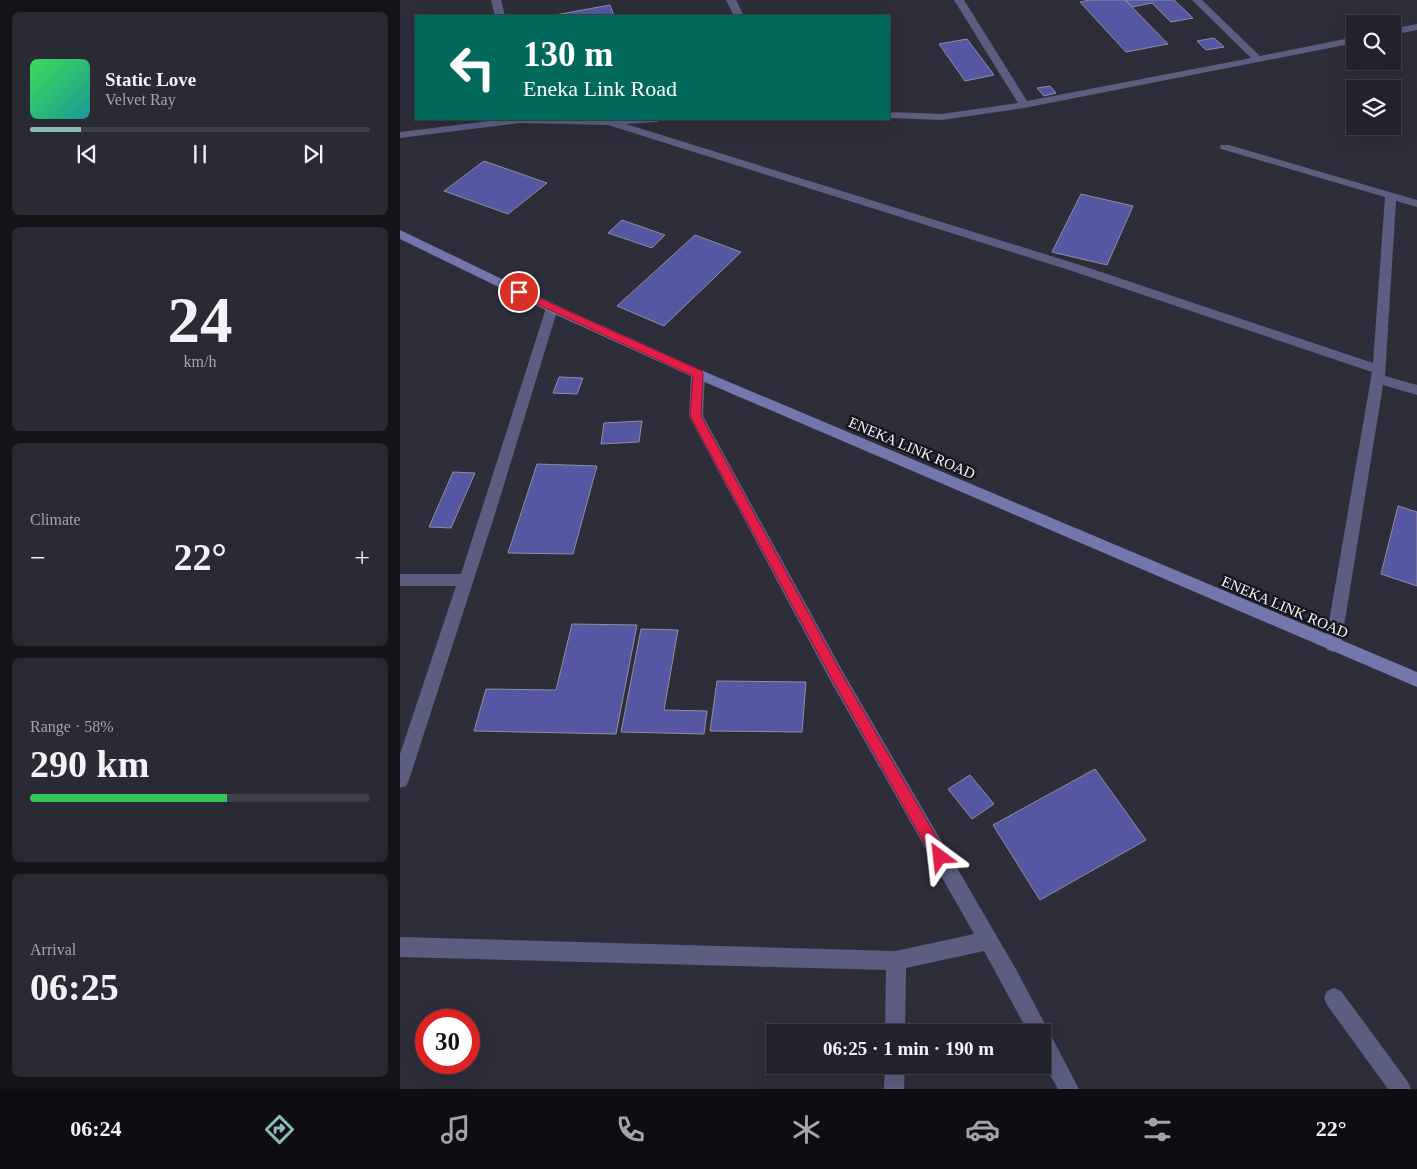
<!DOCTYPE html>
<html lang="en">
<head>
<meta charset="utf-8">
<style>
  :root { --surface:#22222c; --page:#2a2a34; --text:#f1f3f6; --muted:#a2a4a9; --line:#3f3f48; --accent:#8bbbb9 }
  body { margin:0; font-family:"Times New Roman",serif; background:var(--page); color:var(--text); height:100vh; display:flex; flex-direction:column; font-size:19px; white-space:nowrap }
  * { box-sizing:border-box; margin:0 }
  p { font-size:16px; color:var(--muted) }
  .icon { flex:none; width:28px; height:28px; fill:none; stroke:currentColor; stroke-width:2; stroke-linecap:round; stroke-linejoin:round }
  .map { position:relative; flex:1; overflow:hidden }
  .details { display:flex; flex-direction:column; gap:12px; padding:12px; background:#131318; width:400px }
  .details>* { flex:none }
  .banner { position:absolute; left:15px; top:15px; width:475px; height:105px; border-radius:0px; box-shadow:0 5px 20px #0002,0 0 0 1px var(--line); background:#00695c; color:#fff; overflow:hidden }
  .tools { position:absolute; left:946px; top:15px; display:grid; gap:10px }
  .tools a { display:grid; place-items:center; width:55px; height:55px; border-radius:0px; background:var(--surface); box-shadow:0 5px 20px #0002,0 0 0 1px var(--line); font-size:25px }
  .speed { position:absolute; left:15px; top:1009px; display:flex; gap:10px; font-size:25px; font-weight:700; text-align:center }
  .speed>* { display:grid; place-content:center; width:65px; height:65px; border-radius:50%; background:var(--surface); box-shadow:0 5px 20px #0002,0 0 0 1px var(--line); line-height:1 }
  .speed .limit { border:8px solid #d22; background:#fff; color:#111 }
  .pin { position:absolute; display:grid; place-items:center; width:42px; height:42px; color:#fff; margin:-21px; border:2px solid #fff; border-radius:50%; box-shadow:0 1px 5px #0007 }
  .me { position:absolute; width:55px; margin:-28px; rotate:330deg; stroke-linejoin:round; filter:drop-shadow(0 0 4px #0008) }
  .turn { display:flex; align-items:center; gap:18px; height:105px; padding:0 25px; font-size:22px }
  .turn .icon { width:65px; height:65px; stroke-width:2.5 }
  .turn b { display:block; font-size:35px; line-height:42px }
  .big { font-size:38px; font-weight:700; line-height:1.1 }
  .details .tile { flex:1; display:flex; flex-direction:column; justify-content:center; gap:8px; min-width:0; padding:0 18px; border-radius:8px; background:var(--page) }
  .details .dial { align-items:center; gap:0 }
  .dial b { font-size:65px; line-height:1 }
  .song { display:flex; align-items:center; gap:15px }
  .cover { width:60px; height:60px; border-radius:8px; background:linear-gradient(135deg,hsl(130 70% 55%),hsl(180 70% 35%)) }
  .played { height:5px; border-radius:2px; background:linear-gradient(90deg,var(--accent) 15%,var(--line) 15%) }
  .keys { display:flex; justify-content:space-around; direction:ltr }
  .heat { display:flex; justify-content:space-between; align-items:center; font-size:28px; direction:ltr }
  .charge { height:8px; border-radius:4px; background:linear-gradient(90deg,#34c759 58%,var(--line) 0) }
  .trip { position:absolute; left:366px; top:1024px; width:285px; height:50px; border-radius:0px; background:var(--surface); box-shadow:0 5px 20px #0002,0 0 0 1px var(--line); font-weight:700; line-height:50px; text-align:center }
  .dock { display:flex; height:80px; justify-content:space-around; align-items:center; background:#0e0e12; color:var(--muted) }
  .dock .icon { width:35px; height:35px }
  .dock .current { color:var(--accent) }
  .dock b { font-size:22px; color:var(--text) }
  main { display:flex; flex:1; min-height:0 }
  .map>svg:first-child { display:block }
  .building { fill:#5657a2; stroke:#8d8f9d }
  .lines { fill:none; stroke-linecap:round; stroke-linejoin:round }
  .street { fill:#5b5e7f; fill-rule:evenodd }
  .secondary { fill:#7477ac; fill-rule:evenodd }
  .route { fill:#e11d48; stroke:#92132f }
  .labels { text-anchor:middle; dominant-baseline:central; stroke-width:5; stroke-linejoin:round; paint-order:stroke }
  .street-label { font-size:15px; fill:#f1f2fa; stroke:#16171c }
</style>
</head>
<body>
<main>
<section class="details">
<div class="tile">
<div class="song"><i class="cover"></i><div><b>Static Love</b><p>Velvet Ray</p></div></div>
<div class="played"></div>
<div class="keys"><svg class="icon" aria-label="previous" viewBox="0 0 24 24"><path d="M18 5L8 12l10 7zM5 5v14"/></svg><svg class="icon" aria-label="pause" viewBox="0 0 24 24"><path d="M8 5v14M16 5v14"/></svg><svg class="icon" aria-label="next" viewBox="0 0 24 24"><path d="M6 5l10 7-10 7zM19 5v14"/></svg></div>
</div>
<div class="tile dial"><b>24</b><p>km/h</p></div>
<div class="tile"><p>Climate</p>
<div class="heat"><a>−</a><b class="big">22°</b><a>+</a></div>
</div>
<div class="tile"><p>Range · 58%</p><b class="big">290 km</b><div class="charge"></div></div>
<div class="tile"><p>Arrival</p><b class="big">06:25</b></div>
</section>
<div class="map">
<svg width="1017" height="1089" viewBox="0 0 1017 1089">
  <rect width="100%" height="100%" fill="#2d2e3a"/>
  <path class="building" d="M689,0H725L768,44L726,52L680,2Z
    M726,0H774L793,18L771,22L752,3L732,7Z
    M210,5L214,16L155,15Z
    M814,38L824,47L806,50L797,41Z
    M567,39L594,75L565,81L539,44Z
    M650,86L656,93L644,96L637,88Z
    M84,161L147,183L108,214L44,191Z
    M681,194L733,206L707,265L652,252Z
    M222,220L265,235L252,248L208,233Z
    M295,235L341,252L264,326L217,306Z
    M159,377L183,378L177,394L153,393Z
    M242,421L239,442L201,444L204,423Z
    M137,464L197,466L173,554L108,553Z
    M53,472L75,473L51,528L29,527Z
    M998,506L1017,512V586L981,574Z
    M172,624L237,625L216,734L74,731L86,689L156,690Z
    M241,629L278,630L264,710L307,711L304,734L221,732Z
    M317,681L406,682L402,732L310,731Z
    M695,769L746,840L640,900L593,825Z
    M570,775L594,804L572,819L548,789Z"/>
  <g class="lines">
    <path class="street" d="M91,0H101L105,16H95Z
      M326,0H336L344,16H334Z
      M554,0H564L627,101L851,58L792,0H802L860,56L955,37V43L624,108L542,120L489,118V112L542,114L618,103Z
      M1017,24V30L992,35V29Z
      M105,119H262L257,122L226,124L680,265L973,363L985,197L821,149L820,147L821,145H829L1017,200V207L996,201L985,376L1017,385V395L983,385L941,645L939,650L933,652L927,650L925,645L972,372L672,271L208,125L120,123L0,138V132Z
      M152,304L158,308L95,514L9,780L6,786L0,788V754L56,586H0V574H61L146,308Z
      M298,369L303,371L305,374L303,416L442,670L617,971L679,1089H658L642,1061V1032H628L584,951L506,968L505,1032H485L486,970L0,957V937L496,951L574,934L430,680L289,416L291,374L293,371Z
      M934,988L941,991L1008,1082L1011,1089H988L927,1005L924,998L927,991Z
      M485,1065H505L504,1089H484Z"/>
    <path class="secondary" d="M0,230L156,305L303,371L1017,672V687L293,377L148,311L0,239Z"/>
  </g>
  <path class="route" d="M119,289L302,371L303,374L301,416L440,671L545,852L547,857L545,862L540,864L535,862L432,679L290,416L293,376L115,294V290Z"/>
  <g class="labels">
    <g class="street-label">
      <text transform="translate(512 448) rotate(23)">ENEKA LINK ROAD</text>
      <text transform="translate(885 607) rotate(23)">ENEKA LINK ROAD</text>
    </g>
  </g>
</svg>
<div class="tools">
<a><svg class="icon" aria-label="search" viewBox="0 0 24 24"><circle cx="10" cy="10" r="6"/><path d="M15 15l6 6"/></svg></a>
<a><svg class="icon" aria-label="layers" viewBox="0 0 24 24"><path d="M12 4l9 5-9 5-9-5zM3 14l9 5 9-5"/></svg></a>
</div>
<div class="speed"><div class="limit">30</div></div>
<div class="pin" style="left:119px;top:292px;background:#d93025"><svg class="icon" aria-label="arrive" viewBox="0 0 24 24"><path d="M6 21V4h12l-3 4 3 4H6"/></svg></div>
<svg class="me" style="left:540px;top:857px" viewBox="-20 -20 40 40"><path d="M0-17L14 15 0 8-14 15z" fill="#e11d48" stroke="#fff" stroke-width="4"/></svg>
<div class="trip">06:25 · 1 min · 190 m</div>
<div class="banner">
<div class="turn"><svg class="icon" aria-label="left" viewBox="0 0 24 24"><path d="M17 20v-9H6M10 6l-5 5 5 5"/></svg><div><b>130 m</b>Eneka Link Road</div></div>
</div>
</div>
</main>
<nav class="dock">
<b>06:24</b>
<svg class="icon current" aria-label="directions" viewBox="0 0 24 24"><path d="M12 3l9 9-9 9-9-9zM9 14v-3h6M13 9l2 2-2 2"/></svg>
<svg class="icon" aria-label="music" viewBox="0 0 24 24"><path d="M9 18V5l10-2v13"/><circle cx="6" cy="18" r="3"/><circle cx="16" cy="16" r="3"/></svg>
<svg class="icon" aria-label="phone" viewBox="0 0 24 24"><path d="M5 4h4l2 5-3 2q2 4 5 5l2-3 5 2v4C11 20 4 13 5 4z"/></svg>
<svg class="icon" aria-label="climate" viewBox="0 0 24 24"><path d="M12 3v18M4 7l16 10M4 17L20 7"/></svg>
<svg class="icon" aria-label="car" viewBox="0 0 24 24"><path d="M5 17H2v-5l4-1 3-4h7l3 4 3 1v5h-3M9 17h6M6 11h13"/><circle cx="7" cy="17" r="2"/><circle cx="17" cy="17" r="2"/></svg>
<svg class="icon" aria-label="filters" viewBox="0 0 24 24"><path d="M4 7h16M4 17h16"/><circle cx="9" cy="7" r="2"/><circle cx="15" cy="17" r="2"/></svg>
<b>22°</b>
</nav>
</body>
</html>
